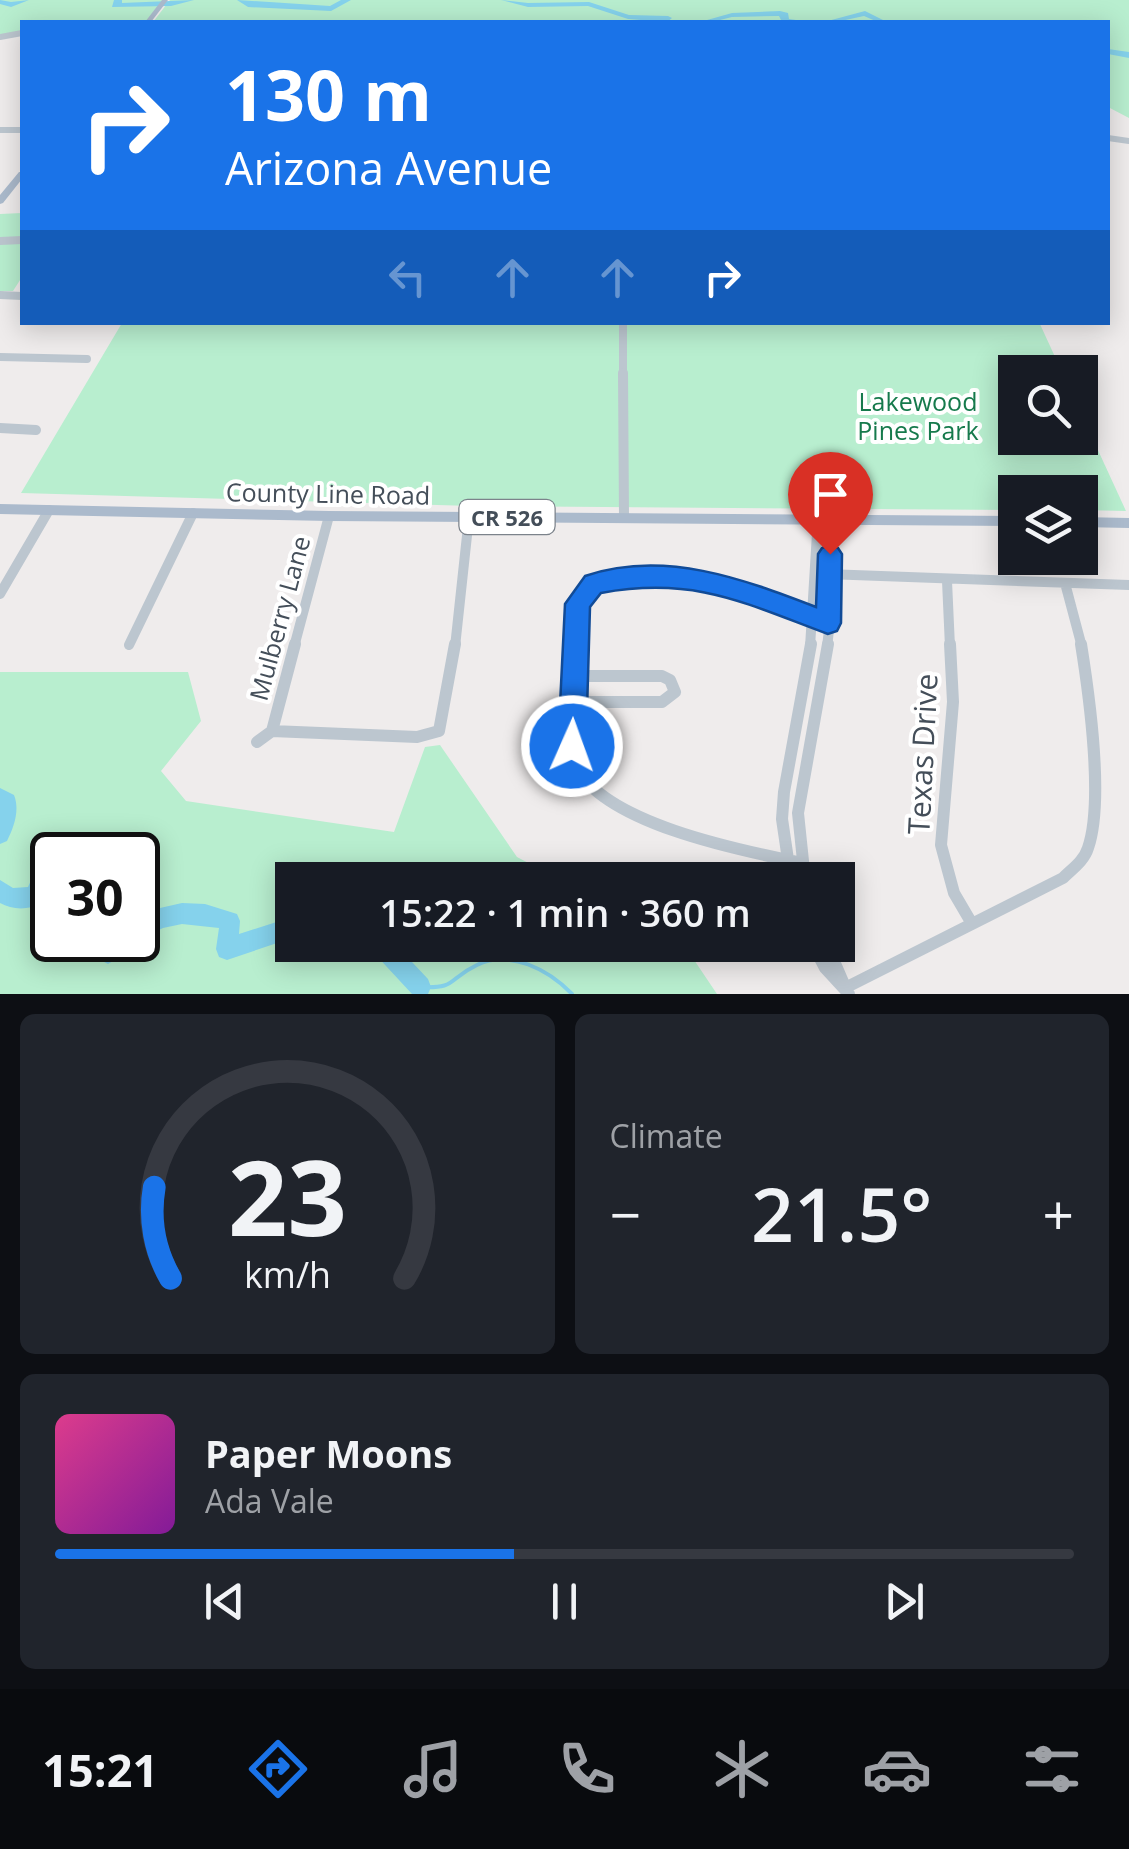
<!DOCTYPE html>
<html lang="en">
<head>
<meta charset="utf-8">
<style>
  :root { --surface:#171b24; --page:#20242c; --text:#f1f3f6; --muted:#9ea1a6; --line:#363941; --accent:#1a73e8 }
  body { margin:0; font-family:"Open Sans",sans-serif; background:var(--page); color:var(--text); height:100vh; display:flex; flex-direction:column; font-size:38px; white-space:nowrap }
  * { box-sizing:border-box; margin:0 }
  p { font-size:32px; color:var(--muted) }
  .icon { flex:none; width:55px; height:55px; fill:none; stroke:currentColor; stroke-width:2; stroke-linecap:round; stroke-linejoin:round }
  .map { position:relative; height:994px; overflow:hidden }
  .side { display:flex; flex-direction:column; gap:20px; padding:20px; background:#0d0f14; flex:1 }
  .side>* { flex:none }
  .guide { position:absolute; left:20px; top:20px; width:1090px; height:305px; border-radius:0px; box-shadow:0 5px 25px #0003; background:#1a73e8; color:#fff; overflow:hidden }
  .buttons { position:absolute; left:998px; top:355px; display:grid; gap:20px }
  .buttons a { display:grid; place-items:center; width:100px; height:100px; border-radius:0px; background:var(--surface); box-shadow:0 5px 25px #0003; font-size:50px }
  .speed { position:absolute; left:30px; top:832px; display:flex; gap:20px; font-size:50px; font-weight:700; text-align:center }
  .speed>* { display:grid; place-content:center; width:130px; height:130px; border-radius:50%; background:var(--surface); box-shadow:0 5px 25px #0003; line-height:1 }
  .speed .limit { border:5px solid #111; border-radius:15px; background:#fff; color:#111 }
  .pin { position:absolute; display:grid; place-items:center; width:85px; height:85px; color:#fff; margin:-102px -42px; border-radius:50% 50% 50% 0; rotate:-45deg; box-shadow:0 0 10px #0007 }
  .pin .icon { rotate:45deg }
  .me { position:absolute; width:110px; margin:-55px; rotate:2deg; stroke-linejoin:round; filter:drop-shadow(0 0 8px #0008) }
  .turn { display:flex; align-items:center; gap:35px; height:210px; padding:0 40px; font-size:45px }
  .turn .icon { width:130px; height:130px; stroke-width:2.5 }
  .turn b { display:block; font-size:70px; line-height:85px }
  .lanes { display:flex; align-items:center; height:95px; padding:0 40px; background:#0003; justify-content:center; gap:50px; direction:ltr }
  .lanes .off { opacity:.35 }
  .big { font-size:75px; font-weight:600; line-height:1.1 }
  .side .card { flex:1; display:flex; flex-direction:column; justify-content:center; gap:15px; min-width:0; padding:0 35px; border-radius:15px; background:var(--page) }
  .side .dial { align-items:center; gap:0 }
  .dial svg { height:260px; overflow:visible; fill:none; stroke:var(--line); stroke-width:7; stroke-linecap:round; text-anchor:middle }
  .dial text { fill:var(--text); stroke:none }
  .song { display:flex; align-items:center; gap:30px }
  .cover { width:120px; height:120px; border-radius:15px; background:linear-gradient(135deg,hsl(330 70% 55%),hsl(290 70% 35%)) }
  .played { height:10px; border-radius:5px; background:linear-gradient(90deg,var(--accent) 45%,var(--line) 45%) }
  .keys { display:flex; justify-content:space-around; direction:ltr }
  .heat { display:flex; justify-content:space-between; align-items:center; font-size:55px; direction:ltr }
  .side .tiles { flex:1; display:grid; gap:20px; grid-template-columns:1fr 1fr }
  .card:last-child { grid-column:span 2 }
  .trip { position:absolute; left:275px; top:862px; width:580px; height:100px; border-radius:0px; background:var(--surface); box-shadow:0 5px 25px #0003; font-weight:600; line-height:100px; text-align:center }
  .menu { display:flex; height:160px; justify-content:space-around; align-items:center; background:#090b0e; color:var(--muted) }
  .menu .icon { width:70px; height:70px }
  .menu .selected { color:var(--accent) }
  .menu b { font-size:45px; color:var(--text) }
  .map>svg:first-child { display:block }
  .green { fill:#b8eecf; fill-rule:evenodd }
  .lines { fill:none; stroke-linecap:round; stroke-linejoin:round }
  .stream { stroke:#85d2ec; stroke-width:4 }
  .river { fill:#85d2ec; fill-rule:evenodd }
  .minor-far3 { stroke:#bcc6cf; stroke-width:6 }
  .minor-far2 { stroke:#bcc6cf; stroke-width:8 }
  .minor-far1 { stroke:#bcc6cf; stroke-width:10 }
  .minor { stroke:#bcc6cf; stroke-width:12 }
  .major { fill:#abbacc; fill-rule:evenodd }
  .route { fill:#1a73e8; stroke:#114b97; stroke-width:2.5 }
  .labels { text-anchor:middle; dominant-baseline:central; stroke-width:8; stroke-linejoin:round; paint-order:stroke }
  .shield { fill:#fff; stroke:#7c838b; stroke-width:2.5 }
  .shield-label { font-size:22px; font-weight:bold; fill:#444e59 }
  .park-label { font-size:25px; fill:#167a4c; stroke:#fff }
  .street-label { font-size:25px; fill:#444e59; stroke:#fff }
  .near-street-label { font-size:30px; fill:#444e59; stroke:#fff }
</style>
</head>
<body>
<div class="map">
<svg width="1129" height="994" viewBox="0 0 1129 994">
  <rect width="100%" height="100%" fill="#efecec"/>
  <path class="green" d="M0,0H165L148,22H22V33L0,37Z
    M170,0H1129V118L1108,107V22H153Z
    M22,213V277L13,291H0V214Z
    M1039,322L1062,372H1015V438H1080V411L1126,511L1080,510V492H1015V510L472,506L21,493L122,323Z
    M0,672H188L201,721L161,771L186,801L394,832L425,747L440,745L517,857L561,880H292V945H684L717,994H0ZM52,855H138V940H52Z"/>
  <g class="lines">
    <path class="stream" d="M420,987C458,989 447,979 477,965C510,949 549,970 572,994"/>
    <path class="river" d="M0,0L11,2L29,0L11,7L0,4Z
      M114,0H122V3L194,0L171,6L112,7Z
      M237,0L330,6L341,0H351L331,11L248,7Z
      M501,0L528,3L589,2L629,15L668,16L672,18L667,22L628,19L588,6L528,7Z
      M780,11L788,13L789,19L810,22H782L779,16L732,17L712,22H700L732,13Z
      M865,11L887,22H878L864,16L836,22H824Z
      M1108,49L1129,52V58L1108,54Z
      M0,788L14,795C20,810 14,827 7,841L0,844Z
      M81,837L103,848L106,855H52V879L41,904C28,910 12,910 0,903V880L13,888L28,887L45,850Z
      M182,903L205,904L237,914L240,921L239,934L292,917V938L227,960L219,957L216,949L219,928L182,924L163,928L136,941L134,948L108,964L78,948L75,940H138V919L160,908Z
      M371,945H396L428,979L431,987L428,994H412L374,953Z"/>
    <path class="minor-far3" d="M0,37L22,33
      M0,130H22
      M1108,138L1129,141"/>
    <path class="minor-far2" d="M0,241L22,240
      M0,295L22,296
      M623,322V376
      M0,357L87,359"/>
    <path class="minor-far1" d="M623,373L624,516
      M0,428L36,430
      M818,517C835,560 833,601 827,647
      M826,574L1129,585
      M947,581L950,647
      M1065,583L1082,647
      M0,594L49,510
      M129,645L193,513
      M294,647L329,516
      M455,647L469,517
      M573,647L578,615L594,584C678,567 750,595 829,623
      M810,647L818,517"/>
    <path class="minor" d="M573,644C571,669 566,746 576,766C604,824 743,851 802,863
      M950,644L953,702L941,845L954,893L971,922
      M573,702H662L675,692L670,680L662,676H574
      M272,731L417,737L439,731L455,644
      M272,731L295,644
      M257,742L272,731
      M791,880L782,819L784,792L811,644
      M805,880L798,813L828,644
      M813,945L825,968L849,994
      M827,945L843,982
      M845,988L1063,878C1072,869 1084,861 1088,848C1104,802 1089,694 1081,644"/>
    <path class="major" d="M162,0H168L151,22H145Z
      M19,172H22V179L3,203L0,204V195Z
      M0,504L329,511L1015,516V526L329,521L0,514Z
      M1080,517L1129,518V528L1080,527Z"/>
  </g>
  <path class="route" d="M830,545L838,548L842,554L841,623L837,631L828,634C744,603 695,576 601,593L590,607L586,746L582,755L572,759L562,755L558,746L565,604L585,576C664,549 743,579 816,607L818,554L822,548Z"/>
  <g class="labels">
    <rect class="shield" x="459.5" y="500" width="95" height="34" rx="8"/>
    <g class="shield-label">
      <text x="507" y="517">CR 526</text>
    </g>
    <g class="park-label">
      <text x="918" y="401">Lakewood<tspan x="918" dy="29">Pines Park</tspan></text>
    </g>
    <g class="street-label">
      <text transform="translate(328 493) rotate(1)">County Line Road</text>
      <text transform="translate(279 618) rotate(-75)">Mulberry Lane</text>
    </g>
    <g class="near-street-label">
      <text transform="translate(922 754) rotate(-87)">Texas Drive</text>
    </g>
  </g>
</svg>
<div class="buttons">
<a><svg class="icon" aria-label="search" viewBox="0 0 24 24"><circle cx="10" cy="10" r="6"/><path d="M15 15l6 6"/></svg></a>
<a><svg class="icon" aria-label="layers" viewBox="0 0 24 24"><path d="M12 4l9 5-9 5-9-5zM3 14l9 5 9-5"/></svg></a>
</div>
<div class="speed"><div class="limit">30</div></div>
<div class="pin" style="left:830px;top:554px;background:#d93025"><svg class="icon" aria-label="arrive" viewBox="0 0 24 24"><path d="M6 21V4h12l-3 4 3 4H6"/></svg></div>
<svg class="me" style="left:572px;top:746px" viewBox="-20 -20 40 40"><circle r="17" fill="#1a73e8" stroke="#fff" stroke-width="3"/><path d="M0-11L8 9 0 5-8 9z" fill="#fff"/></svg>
<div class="trip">15:22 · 1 min · 360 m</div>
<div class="guide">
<div class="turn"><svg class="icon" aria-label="right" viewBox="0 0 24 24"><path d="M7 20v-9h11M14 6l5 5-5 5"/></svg><div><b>130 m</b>Arizona Avenue</div></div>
<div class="lanes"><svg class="icon off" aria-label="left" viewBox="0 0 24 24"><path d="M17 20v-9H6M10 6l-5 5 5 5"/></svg><svg class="icon off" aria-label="ahead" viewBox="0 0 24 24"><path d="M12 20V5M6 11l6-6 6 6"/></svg><svg class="icon off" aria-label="ahead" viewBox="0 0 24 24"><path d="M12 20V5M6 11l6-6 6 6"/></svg><svg class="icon" aria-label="right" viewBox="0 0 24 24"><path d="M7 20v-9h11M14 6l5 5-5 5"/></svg></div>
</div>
</div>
<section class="side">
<div class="tiles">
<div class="card dial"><svg viewBox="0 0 100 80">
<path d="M14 69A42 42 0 1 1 86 69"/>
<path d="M14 69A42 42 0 0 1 9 41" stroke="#1a73e8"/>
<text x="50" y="56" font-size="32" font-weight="700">23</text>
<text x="50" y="72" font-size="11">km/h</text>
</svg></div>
<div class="card"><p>Climate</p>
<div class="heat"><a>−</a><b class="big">21.5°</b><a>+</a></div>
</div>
<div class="card">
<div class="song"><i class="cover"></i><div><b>Paper Moons</b><p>Ada Vale</p></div></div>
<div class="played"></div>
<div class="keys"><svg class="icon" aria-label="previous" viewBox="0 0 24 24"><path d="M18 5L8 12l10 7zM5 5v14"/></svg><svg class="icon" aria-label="pause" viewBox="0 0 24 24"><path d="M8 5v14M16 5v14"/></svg><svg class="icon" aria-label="next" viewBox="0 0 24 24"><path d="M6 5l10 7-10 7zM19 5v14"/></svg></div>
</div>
</div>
</section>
<nav class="menu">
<b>15:21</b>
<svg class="icon selected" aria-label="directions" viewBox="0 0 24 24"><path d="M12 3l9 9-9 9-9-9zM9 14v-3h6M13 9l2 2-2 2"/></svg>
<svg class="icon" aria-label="music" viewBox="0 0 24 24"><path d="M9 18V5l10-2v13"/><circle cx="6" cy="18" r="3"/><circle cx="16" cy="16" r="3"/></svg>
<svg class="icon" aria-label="phone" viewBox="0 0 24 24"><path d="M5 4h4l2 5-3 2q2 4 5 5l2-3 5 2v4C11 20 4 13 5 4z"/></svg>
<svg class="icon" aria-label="climate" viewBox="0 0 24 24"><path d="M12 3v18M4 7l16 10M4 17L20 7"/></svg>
<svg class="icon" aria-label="car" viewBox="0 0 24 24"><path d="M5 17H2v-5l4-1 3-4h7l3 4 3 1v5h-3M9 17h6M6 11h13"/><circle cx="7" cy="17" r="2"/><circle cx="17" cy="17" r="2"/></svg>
<svg class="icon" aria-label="filters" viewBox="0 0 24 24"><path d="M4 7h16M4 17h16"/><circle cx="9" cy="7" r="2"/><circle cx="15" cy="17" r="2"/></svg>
</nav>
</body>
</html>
